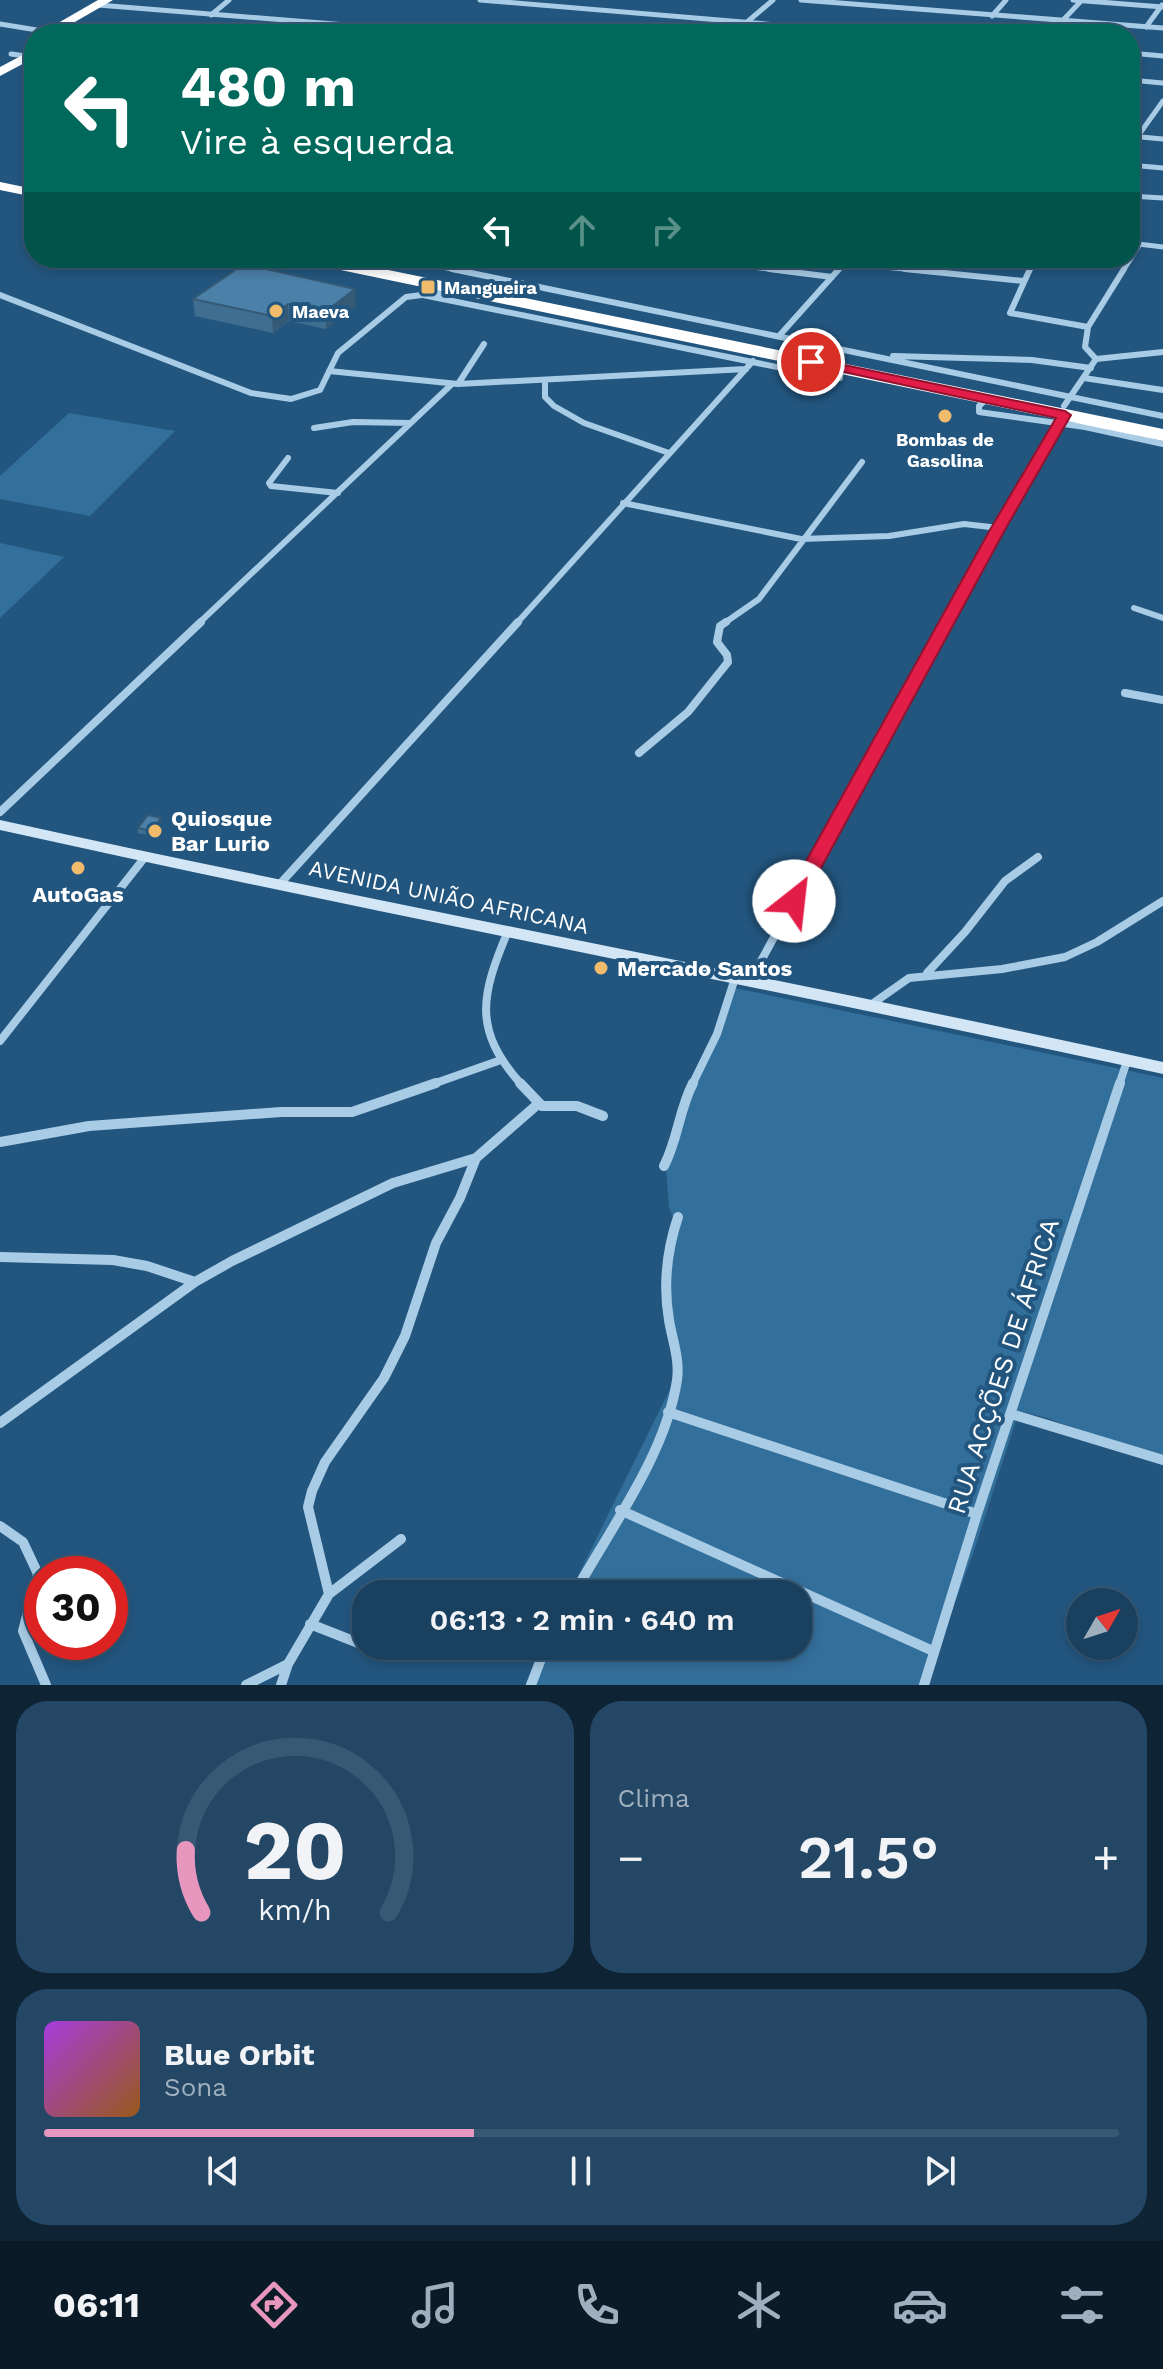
<!DOCTYPE html>
<html lang="pt">
<head>
<meta charset="utf-8">
<style>
  :root { --surface:#1a405f; --page:#234765; --text:#f1f3f6; --muted:#9fafbd; --line:#385974; --accent:#e797bd }
  body { margin:0; font-family:"Work Sans",sans-serif; background:var(--page); color:var(--text); height:100vh; display:flex; flex-direction:column; font-size:30px; white-space:nowrap }
  * { box-sizing:border-box; margin:0 }
  p { font-size:26px; color:var(--muted) }
  .icon { flex:none; width:44px; height:44px; fill:none; stroke:currentColor; stroke-width:2; stroke-linecap:round; stroke-linejoin:round }
  .map { position:relative; height:1685px; overflow:hidden }
  .drawer { display:flex; flex-direction:column; gap:16px; padding:16px; background:#0e2334; flex:1 }
  .drawer>* { flex:none }
  .guide { position:absolute; left:24px; top:24px; width:1116px; height:244px; border-radius:32px; box-shadow:0 4px 12px #0003,0 0 0 2px var(--line); background:#00695c; color:#fff; overflow:hidden }
  .needle { width:52px; rotate:51deg }
  .fabs { position:absolute; left:1066px; top:1588px; display:grid; gap:16px }
  .fabs a { display:grid; place-items:center; width:72px; height:72px; border-radius:50%; background:var(--surface); box-shadow:0 4px 12px #0003,0 0 0 2px var(--line); font-size:40px }
  .speed { position:absolute; left:24px; top:1556px; display:flex; gap:16px; font-size:40px; font-weight:700; text-align:center }
  .speed>* { display:grid; place-content:center; width:104px; height:104px; border-radius:50%; background:var(--surface); box-shadow:0 4px 12px #0003,0 0 0 2px var(--line); line-height:1 }
  .speed .limit { border:12px solid #d22; background:#fff; color:#111 }
  .pin { position:absolute; display:grid; place-items:center; width:68px; height:68px; color:#fff; margin:-34px; border:4px solid #fff; border-radius:50%; box-shadow:0 2px 8px #0007 }
  .me { position:absolute; width:88px; margin:-44px; rotate:29deg; stroke-linejoin:round; filter:drop-shadow(0 0 6px #0008) }
  .turn { display:flex; align-items:center; gap:28px; height:168px; padding:0 24px; font-size:36px }
  .turn .icon { width:104px; height:104px; stroke-width:2.5 }
  .turn b { display:block; font-size:56px; line-height:68px }
  .lanes { display:flex; align-items:center; height:76px; padding:0 24px; background:#0003; justify-content:center; gap:40px; direction:ltr }
  .lanes .off { opacity:.35 }
  .big { font-size:60px; font-weight:600; line-height:1.1 }
  .drawer .tile { flex:1; display:flex; flex-direction:column; justify-content:center; gap:12px; min-width:0; padding:0 28px; border-radius:32px; background:var(--page) }
  .drawer .dial { align-items:center; gap:0 }
  .dial svg { height:208px; overflow:visible; fill:none; stroke:var(--line); stroke-width:7; stroke-linecap:round; text-anchor:middle }
  .dial text { fill:var(--text); stroke:none }
  .song { display:flex; align-items:center; gap:24px }
  .cover { width:96px; height:96px; border-radius:12px; background:linear-gradient(135deg,hsl(280 70% 55%),hsl(30 70% 35%)) }
  .played { height:8px; border-radius:4px; background:linear-gradient(90deg,var(--accent) 40%,var(--line) 40%) }
  .keys { display:flex; justify-content:space-around; direction:ltr }
  .heat { display:flex; justify-content:space-between; align-items:center; font-size:44px; direction:ltr }
  .drawer .tiles { flex:1; display:grid; gap:16px; grid-template-columns:1fr 1fr }
  .tile:last-child { grid-column:span 2 }
  .trip { position:absolute; left:352px; top:1580px; width:460px; height:80px; border-radius:32px; background:var(--surface); box-shadow:0 4px 12px #0003,0 0 0 2px var(--line); font-weight:600; line-height:80px; text-align:center }
  .dock { display:flex; height:128px; justify-content:space-around; align-items:center; background:#0a1a26; color:var(--muted) }
  .dock .icon { width:56px; height:56px }
  .dock .on { color:var(--accent) }
  .dock b { font-size:36px; color:var(--text) }
  .map>svg:first-child { display:block }
  .green { fill:#336f9b }
  .lines { fill:none; stroke-linecap:round; stroke-linejoin:round }
  .street-far3 { stroke:#a9cce6; stroke-width:5 }
  .street-far2 { stroke:#a9cce6; stroke-width:6 }
  .street-far1 { stroke:#a9cce6; stroke-width:8 }
  .street { stroke:#a9cce6; stroke-width:10 }
  .secondary { fill:#d3e6f6; fill-rule:evenodd }
  .highway { fill:#fff; fill-rule:evenodd }
  .wall { fill:#406e90 }
  .shaded-wall { fill:#345a76 }
  .building { fill:#4b80a8; stroke:#345a76; stroke-width:2 }
  .route { fill:#e11d48; stroke:#92132f; stroke-width:2 }
  .poi-dot { fill:#f1bb6c; stroke:#23567f; stroke-width:3 }
  .labels { text-anchor:middle; dominant-baseline:central; stroke-width:8; stroke-linejoin:round; paint-order:stroke }
  .far-poi-label { font-size:18px; font-weight:bold; fill:#fff; stroke:#23567f; text-anchor:start }
  .poi-label { font-size:22px; font-weight:bold; fill:#fff; stroke:#23567f; text-anchor:start }
  .street-label { font-size:22px; fill:#fff; stroke:#23567f }
  .near-street-label { font-size:26px; fill:#fff; stroke:#23567f }
</style>
</head>
<body>
<div class="map">
<svg width="1163" height="1685" viewBox="0 0 1163 1685">
  <rect width="100%" height="100%" fill="#23567f"/>
  <path class="green" d="M69,413L175,431L90,516L0,499V476Z
    M0,543L64,557L0,618Z
    M735,988L1163,1078V1461L1047,1418L1019,1411L974,1551L924,1685H525L544,1646H798V1594H569L675,1379L664,1283L674,1220L669,1207L666,1169L689,1102Z"/>
  <g class="lines">
    <path class="street-far3" d="M480,0L885,34
      M801,0L1163,28
      M1073,0L1163,7
      M98,5L457,34
      M211,15L229,0
      M992,16L1006,0
      M0,24L49,32
      M1146,27L1162,5
      M733,34L773,0
      M1050,34L1082,0
      M1130,53L1163,56
      M11,54L34,57
      M1130,80L1163,83
      M1130,136L1163,139
      M1138,136L1163,101
      M1130,165L1163,168
      M1130,196L1163,198
      M1130,243L1163,247
      M398,258L462,271
      M791,258L925,271
      M702,261L785,271
      M442,267L454,258
      M837,271L845,262
      M935,271L945,258
      M1029,271L1038,258
      M1123,271L1140,244"/>
    <path class="street-far2" d="M452,269L1163,416
      M769,269L832,277
      M905,269L1024,281
      M1030,269L1010,313L1088,327
      M0,295L251,393L291,399L320,390L338,353L406,297L453,291
      M423,295L831,378H840L841,368
      M779,336L839,269
      M893,356L1032,360L1091,368
      M1096,359L1085,347L1088,327L1124,269
      M329,371L458,384L746,369
      M1084,378L1163,390
      M545,380V397L554,406L584,423L669,453
      M458,384L484,344
      M988,398L979,406V412L1085,427L1163,444
      M1064,406L1096,359L1163,352
      M314,428L353,422L410,423
      M288,458L269,483L271,486L338,493
      M623,503L801,539L889,536L964,524L999,528
      M1134,608L1163,618
      M198,624L452,384
      M516,624L753,361
      M723,624L759,599L862,462
      M946,624L1065,415"/>
    <path class="street-far1" d="M1125,693L1163,700
      M639,753L688,712L728,662L727,655L717,642L720,626L726,622
      M0,812L201,622
      M279,885L518,622
      M508,931C481,995 472,1030 522,1085
      M927,973L965,932L1005,881L1038,857
      M750,981L947,622
      M872,1004L909,978L1002,969L1065,957L1097,942L1163,901
      M0,1041L145,857
      M430,1085L498,1061
      M692,1085L717,1034L735,978
      M1119,1085L1127,1061"/>
    <path class="street" d="M520,1083L542,1106H577L603,1116
      M0,1142L89,1126L281,1112H352L436,1083
      M664,1166C678,1139 679,1110 693,1083
      M0,1257L113,1260L147,1266L195,1282
      M668,1412L977,1514
      M1011,1414L1163,1460
      M0,1423L195,1282L232,1261L393,1183L476,1158
      M620,1510L933,1651
      M0,1526L23,1542L38,1574L23,1631L46,1685
      M329,1594L308,1507L312,1491L325,1462L384,1378L405,1336L436,1243L460,1198L476,1158L538,1104
      M574,1594C610,1529 666,1454 677,1380C680,1359 672,1339 669,1320C663,1285 667,1250 678,1217
      M310,1624L366,1646
      M367,1646H403
      M246,1685L288,1664
      M281,1685L288,1664L329,1594L401,1539
      M531,1685L546,1646
      M924,1685L977,1514L1120,1083"/>
    <path class="secondary" d="M0,820C387,905 776,977 1163,1062V1074C776,989 387,916 0,830Z"/>
    <path class="highway" d="M98,0H113L54,34H39Z
      M34,49V58L0,76V67Z
      M0,182L34,189V197L0,190Z
      M299,258H330L1163,429V441L307,263Z"/>
  </g>
  <path class="wall" d="M193,299L356,306L326,329L289,321L273,333L195,316Z
    M162,823L152,836L138,833V828Z"/>
  <path class="shaded-wall" d="M355,289L356,306L326,329L325,312Z
    M288,304L289,321L273,333L272,316Z
    M161,818L162,823L152,836L151,831Z"/>
  <path class="building" d="M244,264L355,289L325,312L288,304L272,316L193,299Z
    M148,815L161,818L151,831L138,828Z"/>
  <path class="route" d="M811,358L1065,411L1071,415L1006,528L803,901L794,907L784,901L991,528L1056,418L807,364L805,362Z"/>
  <g class="poi-dot">
    <rect x="420" y="279" width="16" height="16" rx="4"/>
    <circle cx="276" cy="311" r="8"/>
    <circle cx="945" cy="416" r="8"/>
    <circle cx="155" cy="831" r="8"/>
    <circle cx="78" cy="868" r="8"/>
    <circle cx="601" cy="968" r="8"/>
  </g>
  <g class="labels">
    <g class="far-poi-label">
      <text x="444" y="287">Mangueira</text>
      <text x="292" y="311">Maeva</text>
      <text x="945" y="439" text-anchor="middle">Bombas de<tspan x="945" dy="21">Gasolina</tspan></text>
    </g>
    <g class="poi-label">
      <text x="171" y="818">Quiosque<tspan x="171" dy="25">Bar Lurio</tspan></text>
      <text x="78" y="894" text-anchor="middle">AutoGas</text>
      <text x="617" y="968">Mercado Santos</text>
    </g>
    <g class="street-label">
      <text transform="translate(449 897) rotate(12)">AVENIDA UNIÃO AFRICANA</text>
    </g>
    <g class="near-street-label">
      <text transform="translate(1003 1366) rotate(-72)">RUA ACÇÕES DE ÁFRICA</text>
    </g>
  </g>
</svg>
<div class="fabs">
<a><svg class="needle" viewBox="-14 -14 28 28"><path d="M0-13l5 13h-10z" fill="#e53935"/><path d="M0 13l5-13h-10z" fill="#9fafbd"/></svg></a>
</div>
<div class="speed"><div class="limit">30</div></div>
<div class="pin" style="left:811px;top:362px;background:#d93025"><svg class="icon" aria-label="arrive" viewBox="0 0 24 24"><path d="M6 21V4h12l-3 4 3 4H6"/></svg></div>
<svg class="me" style="left:794px;top:901px" viewBox="-20 -20 40 40"><circle r="19" fill="#fff"/><path d="M0-13L10 11 0 6-10 11z" fill="#e11d48"/></svg>
<div class="trip">06:13 · 2 min · 640 m</div>
<div class="guide">
<div class="turn"><svg class="icon" aria-label="left" viewBox="0 0 24 24"><path d="M17 20v-9H6M10 6l-5 5 5 5"/></svg><div><b>480 m</b>Vire à esquerda</div></div>
<div class="lanes"><svg class="icon" aria-label="left" viewBox="0 0 24 24"><path d="M17 20v-9H6M10 6l-5 5 5 5"/></svg><svg class="icon off" aria-label="ahead" viewBox="0 0 24 24"><path d="M12 20V5M6 11l6-6 6 6"/></svg><svg class="icon off" aria-label="right" viewBox="0 0 24 24"><path d="M7 20v-9h11M14 6l5 5-5 5"/></svg></div>
</div>
</div>
<section class="drawer">
<div class="tiles">
<div class="tile dial"><svg viewBox="0 0 100 80">
<path d="M14 69A42 42 0 1 1 86 69"/>
<path d="M14 69A42 42 0 0 1 8 45" stroke="#e797bd"/>
<text x="50" y="56" font-size="32" font-weight="700">20</text>
<text x="50" y="72" font-size="11">km/h</text>
</svg></div>
<div class="tile"><p>Clima</p>
<div class="heat"><a>−</a><b class="big">21.5°</b><a>+</a></div>
</div>
<div class="tile">
<div class="song"><i class="cover"></i><div><b>Blue Orbit</b><p>Sona</p></div></div>
<div class="played"></div>
<div class="keys"><svg class="icon" aria-label="previous" viewBox="0 0 24 24"><path d="M18 5L8 12l10 7zM5 5v14"/></svg><svg class="icon" aria-label="pause" viewBox="0 0 24 24"><path d="M8 5v14M16 5v14"/></svg><svg class="icon" aria-label="next" viewBox="0 0 24 24"><path d="M6 5l10 7-10 7zM19 5v14"/></svg></div>
</div>
</div>
</section>
<nav class="dock">
<b>06:11</b>
<svg class="icon on" aria-label="directions" viewBox="0 0 24 24"><path d="M12 3l9 9-9 9-9-9zM9 14v-3h6M13 9l2 2-2 2"/></svg>
<svg class="icon" aria-label="music" viewBox="0 0 24 24"><path d="M9 18V5l10-2v13"/><circle cx="6" cy="18" r="3"/><circle cx="16" cy="16" r="3"/></svg>
<svg class="icon" aria-label="phone" viewBox="0 0 24 24"><path d="M5 4h4l2 5-3 2q2 4 5 5l2-3 5 2v4C11 20 4 13 5 4z"/></svg>
<svg class="icon" aria-label="climate" viewBox="0 0 24 24"><path d="M12 3v18M4 7l16 10M4 17L20 7"/></svg>
<svg class="icon" aria-label="car" viewBox="0 0 24 24"><path d="M5 17H2v-5l4-1 3-4h7l3 4 3 1v5h-3M9 17h6M6 11h13"/><circle cx="7" cy="17" r="2"/><circle cx="17" cy="17" r="2"/></svg>
<svg class="icon" aria-label="filters" viewBox="0 0 24 24"><path d="M4 7h16M4 17h16"/><circle cx="9" cy="7" r="2"/><circle cx="15" cy="17" r="2"/></svg>
</nav>
</body>
</html>
